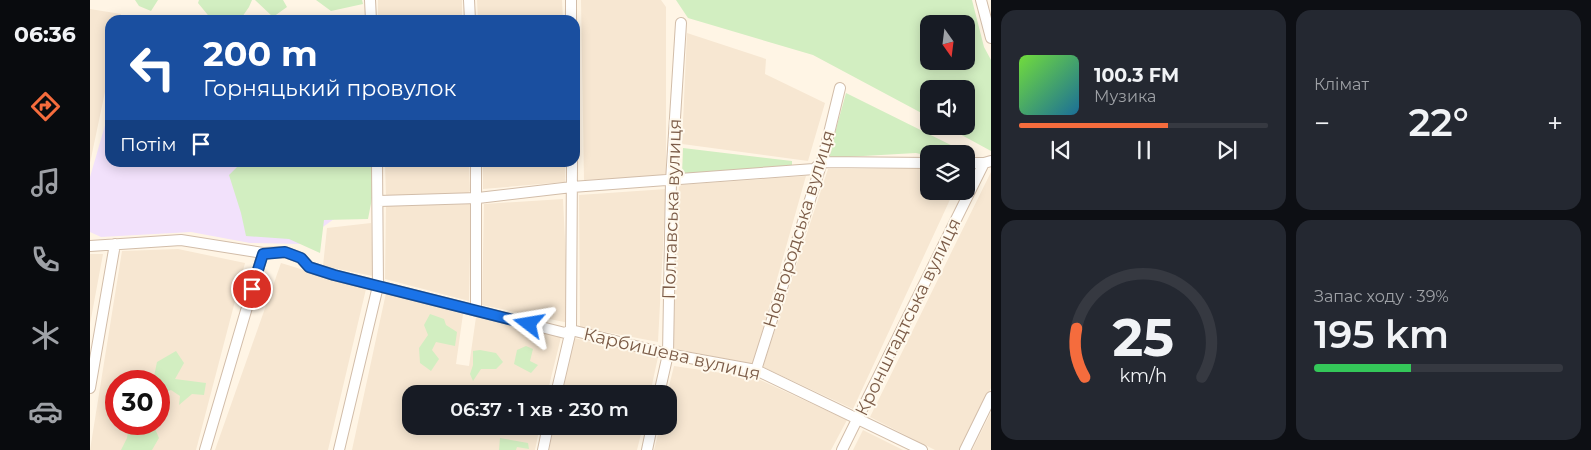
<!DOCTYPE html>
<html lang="uk">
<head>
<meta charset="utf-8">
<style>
  :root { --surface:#171b24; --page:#242831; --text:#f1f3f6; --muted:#9ea1a6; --line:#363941; --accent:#f56c3d }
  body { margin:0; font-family:Montserrat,sans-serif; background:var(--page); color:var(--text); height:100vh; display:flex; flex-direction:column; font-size:19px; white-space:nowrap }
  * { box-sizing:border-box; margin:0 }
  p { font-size:16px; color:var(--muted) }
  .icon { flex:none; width:28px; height:28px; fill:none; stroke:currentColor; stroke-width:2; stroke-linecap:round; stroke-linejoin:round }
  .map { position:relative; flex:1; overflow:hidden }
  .side { display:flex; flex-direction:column; gap:10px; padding:10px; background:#0d0f14; width:600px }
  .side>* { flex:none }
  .hud { position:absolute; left:15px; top:15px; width:475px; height:152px; border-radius:15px; box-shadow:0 2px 12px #0003; background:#1a4fa0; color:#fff; overflow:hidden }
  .needle { width:32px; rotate:166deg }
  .controls { position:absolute; left:830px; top:15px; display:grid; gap:10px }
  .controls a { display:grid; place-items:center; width:55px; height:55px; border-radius:10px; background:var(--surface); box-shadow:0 2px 12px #0003; font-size:25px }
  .speed { position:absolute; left:15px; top:370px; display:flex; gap:10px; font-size:25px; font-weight:700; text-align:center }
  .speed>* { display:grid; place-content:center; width:65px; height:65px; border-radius:50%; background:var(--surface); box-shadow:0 2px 12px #0003; line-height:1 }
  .speed .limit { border:8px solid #d22; background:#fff; color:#111 }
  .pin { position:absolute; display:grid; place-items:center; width:42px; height:42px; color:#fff; margin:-21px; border:2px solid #fff; border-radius:50%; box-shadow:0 1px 5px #0007 }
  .me { position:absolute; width:55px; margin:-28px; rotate:284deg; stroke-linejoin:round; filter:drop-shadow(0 0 4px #0008) }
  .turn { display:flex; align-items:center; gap:18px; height:105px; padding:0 15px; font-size:22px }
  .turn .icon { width:65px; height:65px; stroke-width:2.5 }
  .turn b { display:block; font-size:35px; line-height:42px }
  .then { display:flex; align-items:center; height:48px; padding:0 15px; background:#0003; gap:10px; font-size:19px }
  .big { font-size:38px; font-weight:600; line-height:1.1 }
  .side .tile { flex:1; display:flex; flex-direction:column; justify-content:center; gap:8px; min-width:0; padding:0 18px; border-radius:15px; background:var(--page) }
  .side .dial { align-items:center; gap:0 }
  .dial svg { height:130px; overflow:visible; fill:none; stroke:var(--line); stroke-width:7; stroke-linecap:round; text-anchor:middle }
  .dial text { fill:var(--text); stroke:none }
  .song { display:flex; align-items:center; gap:15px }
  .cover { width:60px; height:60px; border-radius:8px; background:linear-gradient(135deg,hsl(100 70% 55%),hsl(200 70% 35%)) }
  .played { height:5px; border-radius:2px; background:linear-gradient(90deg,var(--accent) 60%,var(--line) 60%) }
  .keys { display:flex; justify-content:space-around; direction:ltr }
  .heat { display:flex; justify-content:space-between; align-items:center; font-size:28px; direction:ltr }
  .charge { height:8px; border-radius:4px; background:linear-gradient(90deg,#34c759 39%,var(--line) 0) }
  .side .tiles { flex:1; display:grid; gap:10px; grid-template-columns:repeat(2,1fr) }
  .trip { position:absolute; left:312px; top:385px; width:275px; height:50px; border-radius:15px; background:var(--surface); box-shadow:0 2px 12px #0003; font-weight:600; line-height:50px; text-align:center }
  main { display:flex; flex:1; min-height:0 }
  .menu { display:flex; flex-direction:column; width:90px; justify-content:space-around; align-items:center; background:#090b0e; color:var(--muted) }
  .menu .icon { width:35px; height:35px }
  .menu .selected { color:var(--accent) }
  .menu b { font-size:22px; color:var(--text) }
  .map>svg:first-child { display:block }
  .residential { fill:#f7e7d2; fill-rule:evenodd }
  .education { fill:#f2e1fb }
  .green { fill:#d2eec1; fill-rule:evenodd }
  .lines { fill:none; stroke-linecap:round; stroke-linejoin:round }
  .minor-casing { stroke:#d2bda9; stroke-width:12 }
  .minor { stroke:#fff; stroke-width:10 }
  .route-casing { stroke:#114b97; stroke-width:12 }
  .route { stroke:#1a73e8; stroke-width:9 }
  .labels { text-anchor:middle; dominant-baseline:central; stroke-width:4; stroke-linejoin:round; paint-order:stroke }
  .street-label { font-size:18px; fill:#7b5b47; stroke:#fff9ed }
</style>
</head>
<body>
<main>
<nav class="menu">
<b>06:36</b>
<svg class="icon selected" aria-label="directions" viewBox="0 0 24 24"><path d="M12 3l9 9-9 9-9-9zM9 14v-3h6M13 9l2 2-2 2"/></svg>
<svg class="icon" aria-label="music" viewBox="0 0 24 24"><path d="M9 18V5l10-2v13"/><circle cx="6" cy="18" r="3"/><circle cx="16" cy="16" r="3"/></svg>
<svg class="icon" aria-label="phone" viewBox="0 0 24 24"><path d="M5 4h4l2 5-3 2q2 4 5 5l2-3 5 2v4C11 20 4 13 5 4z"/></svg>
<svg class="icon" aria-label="climate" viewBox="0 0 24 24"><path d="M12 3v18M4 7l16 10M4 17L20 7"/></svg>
<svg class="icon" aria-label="car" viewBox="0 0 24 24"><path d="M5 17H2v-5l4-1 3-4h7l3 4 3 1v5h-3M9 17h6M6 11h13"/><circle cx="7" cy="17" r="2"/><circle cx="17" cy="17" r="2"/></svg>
</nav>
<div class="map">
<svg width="901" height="450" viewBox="0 0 901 450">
  <rect width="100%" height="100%" fill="#fff5e5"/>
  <path class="residential" d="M288,0H372V20H288Z
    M387,0H472L473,20H388Z
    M491,0H571L576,7V176L494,180Z
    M0,9L31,14L30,20H20V68L0,163Z
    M597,33L676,59L675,74L735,103L718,161L592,144Z
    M295,163H379L380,191L377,194L296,197Z
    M393,163H475V182L393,189Z
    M738,169H839V191H864L763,409L673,367Z
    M901,172V388L871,450H845L780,417Z
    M716,176L663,364L583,349L589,185Z
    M576,189L568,342L490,327L489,195Z
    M473,199L479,323L392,305L394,204Z
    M381,204L379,301L295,279L296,206Z
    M281,223L283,276L233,266L237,228Z
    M88,249L155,263L106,450H0L32,251ZM26,381H69V424H26Z
    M0,254H13L0,324Z
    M191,263L276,289L238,450H125Z
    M296,293L373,314L366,364L379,366L386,317L471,337L457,394H321V426H450L445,450H262Z
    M484,338L568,357L560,394H471Z
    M584,366L666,378L757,420L741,450H564L570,426H579L577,394Z
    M901,412V450H882Z
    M464,426H553L547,450H459Z
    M773,430L813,450H763Z"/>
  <path class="education" d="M20,108V162L285,163L286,189L209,244L160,243L101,232L11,237L0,232V177Z"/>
  <path class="green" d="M45,0H68L61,11L49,6Z
    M109,0H162L159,7L150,20H122L108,3Z
    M165,0H193L197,7L183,17Z
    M226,0H272L273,4L241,11Z
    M586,0H882L894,47L901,60V151L855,126H876V89H839V117L723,55L598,18ZM839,24H876V61H839Z
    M756,93L885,157L876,158V154H839V156L826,153L738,158Z
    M593,148L702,161V166L592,175Z
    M151,163H282L284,188L278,219L234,220L230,253L199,239L156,236L151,213L139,175Z
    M340,314L354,319L356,325L367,332L365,346L346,342L342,350L349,359L341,371L330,363L329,348L338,335L334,325Z
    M436,346L443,349L440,361L448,365L441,373L424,364L427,350Z
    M390,350L406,353L413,362L406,369H391L383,381L380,374L383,365V351Z
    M86,351L94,363L85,379L116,383L114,395L102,394L89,405L90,396L81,390L72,393L77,401L69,407V381H63L67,362Z
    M39,424H63L69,438L62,450H31L37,438Z
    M410,438L438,443L439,449L427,447L426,450H409Z"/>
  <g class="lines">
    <g class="minor-casing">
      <path id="minor" d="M280,0L281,20
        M379,0L380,20
        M481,0V20
        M891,0L901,38
        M386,162V311
        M876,163H894
        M289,201L388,198L482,187L724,169L732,162L839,163
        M0,246L91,240L173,253L195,252L211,258L219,267L244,275L475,333L481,330L578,354L666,370L832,450
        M666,370L732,162L750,88
        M0,388L25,244
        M466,394L481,330L482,162
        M569,394L578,354L581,181L591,23
        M115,450L173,253
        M249,450L288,286L287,162
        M453,450L458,426
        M557,450L562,426
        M752,450L894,163L901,161
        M875,450L901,397"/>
    </g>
    <use href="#minor" class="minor"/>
  </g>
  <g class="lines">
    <g class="route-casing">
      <path id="route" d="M162,289L173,254L195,252L211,258L219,267L244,275L439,324"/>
    </g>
    <use href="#route" class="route"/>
  </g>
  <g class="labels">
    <g class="street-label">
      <text transform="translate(582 209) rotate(-88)">Полтавська вулиця</text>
      <text transform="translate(709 229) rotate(-73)">Новгородська вулиця</text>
      <text transform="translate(818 317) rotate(-64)">Кронштадтська вулиця</text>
      <text transform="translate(582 354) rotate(13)">Карбишева вулиця</text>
    </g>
  </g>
</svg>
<div class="controls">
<a><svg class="needle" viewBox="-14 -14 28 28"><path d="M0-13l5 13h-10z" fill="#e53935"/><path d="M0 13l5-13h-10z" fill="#9ea1a6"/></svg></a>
<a><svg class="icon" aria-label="sound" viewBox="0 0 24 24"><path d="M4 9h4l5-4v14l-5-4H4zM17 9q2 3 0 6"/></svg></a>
<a><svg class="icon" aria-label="layers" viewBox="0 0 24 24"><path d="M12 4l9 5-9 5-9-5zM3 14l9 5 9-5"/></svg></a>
</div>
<div class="speed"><div class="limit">30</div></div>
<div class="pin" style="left:162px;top:289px;background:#d93025"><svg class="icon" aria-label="arrive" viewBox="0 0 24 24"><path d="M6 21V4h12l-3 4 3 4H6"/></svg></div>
<svg class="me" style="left:439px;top:324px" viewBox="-20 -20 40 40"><path d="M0-17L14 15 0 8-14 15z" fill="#1a73e8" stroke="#fff" stroke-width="4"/></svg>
<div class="trip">06:37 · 1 хв · 230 m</div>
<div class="hud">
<div class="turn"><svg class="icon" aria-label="left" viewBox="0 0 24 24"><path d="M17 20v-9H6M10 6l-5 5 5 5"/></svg><div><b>200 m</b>Горняцький провулок</div></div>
<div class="then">Потім<svg class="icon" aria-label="arrive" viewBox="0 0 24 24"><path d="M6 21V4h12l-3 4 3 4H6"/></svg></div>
</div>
</div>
<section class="side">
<div class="tiles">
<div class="tile">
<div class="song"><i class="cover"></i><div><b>100.3 FM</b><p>Музика</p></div></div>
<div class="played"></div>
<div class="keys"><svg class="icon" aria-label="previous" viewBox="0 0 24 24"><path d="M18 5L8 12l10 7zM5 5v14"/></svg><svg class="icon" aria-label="pause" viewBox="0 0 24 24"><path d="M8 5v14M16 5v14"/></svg><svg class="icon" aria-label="next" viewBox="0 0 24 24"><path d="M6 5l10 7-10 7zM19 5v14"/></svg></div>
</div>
<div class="tile"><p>Клімат</p>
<div class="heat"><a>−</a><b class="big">22°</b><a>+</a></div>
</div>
<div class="tile dial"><svg viewBox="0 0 100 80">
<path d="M14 69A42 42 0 1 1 86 69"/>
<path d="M14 69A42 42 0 0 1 9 39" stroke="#f56c3d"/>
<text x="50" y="56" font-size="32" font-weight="700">25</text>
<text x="50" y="72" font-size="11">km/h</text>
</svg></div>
<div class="tile"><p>Запас ходу · 39%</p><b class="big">195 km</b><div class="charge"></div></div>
</div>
</section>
</main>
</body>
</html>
